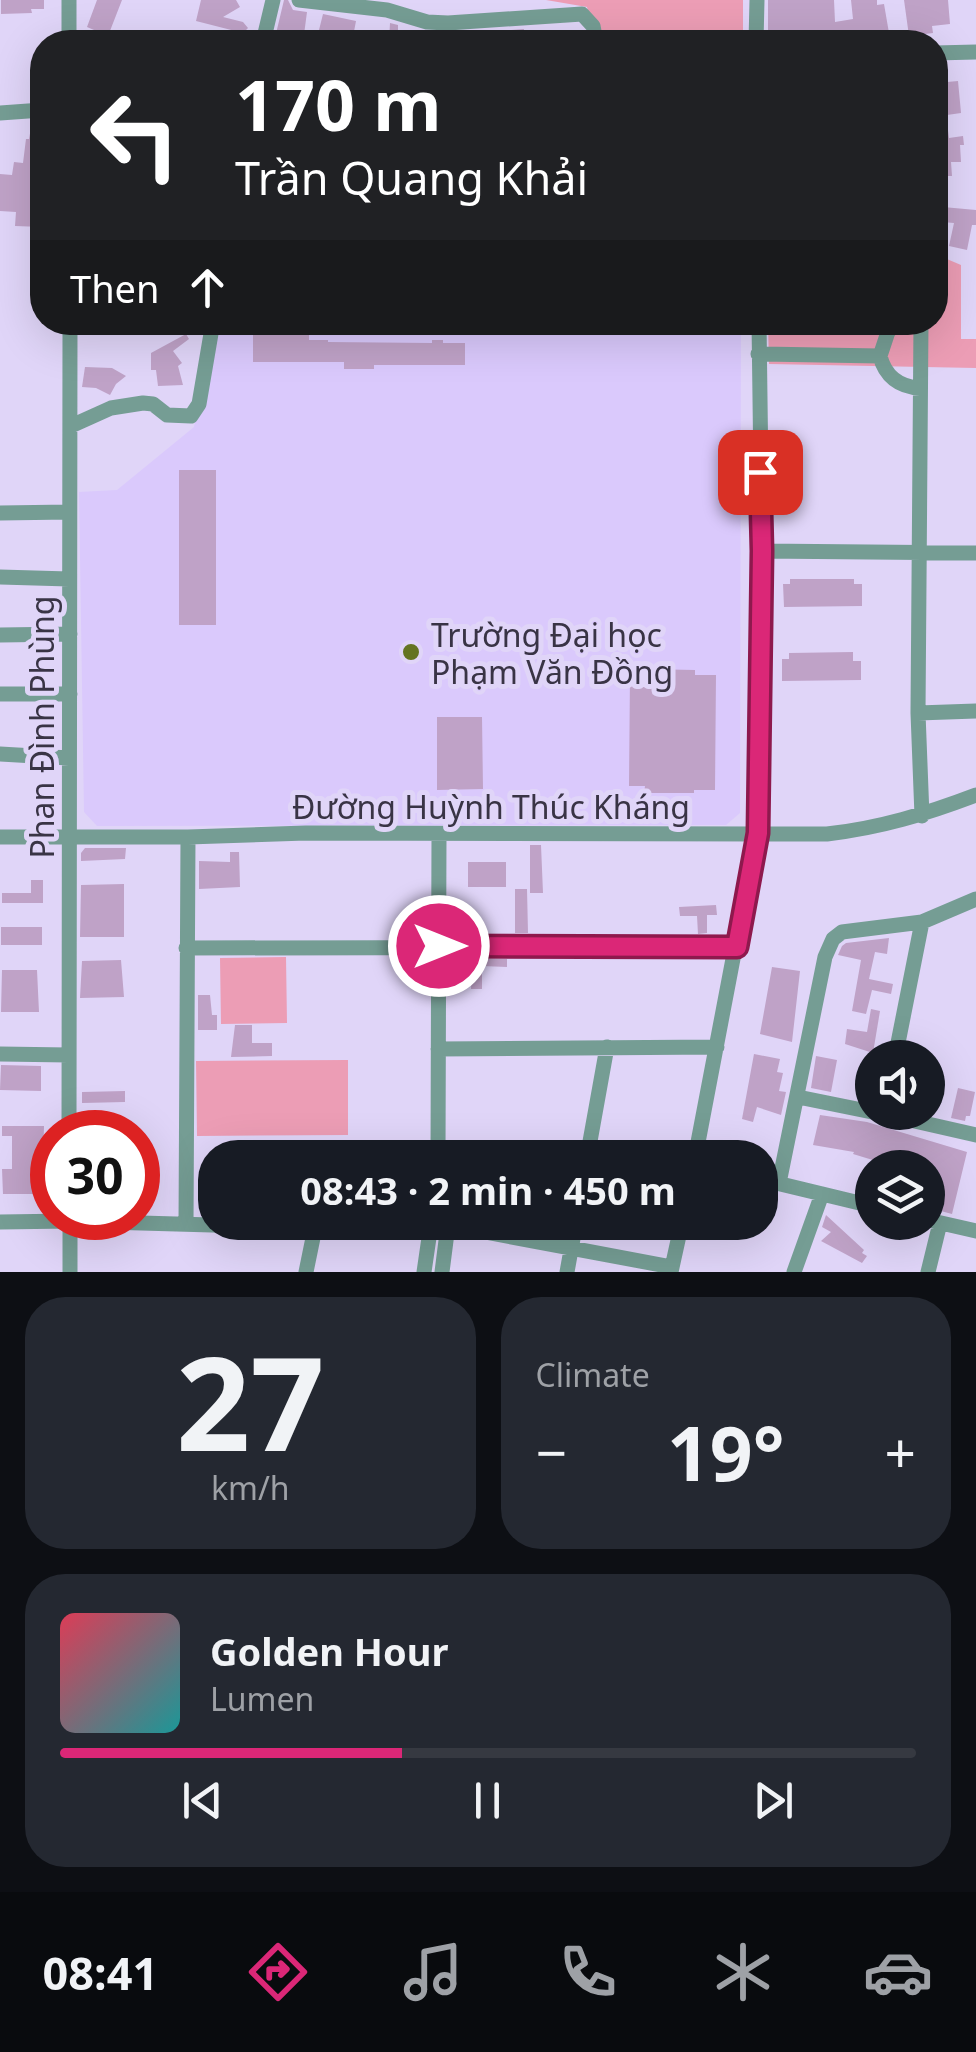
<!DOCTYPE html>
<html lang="en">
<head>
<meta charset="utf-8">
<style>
  :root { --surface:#171b24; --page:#242831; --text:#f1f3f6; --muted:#9ea1a6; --line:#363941; --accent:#db2777 }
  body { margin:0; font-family:"Noto Sans",sans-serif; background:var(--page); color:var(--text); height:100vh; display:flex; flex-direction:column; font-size:38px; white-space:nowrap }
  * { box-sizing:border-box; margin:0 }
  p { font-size:32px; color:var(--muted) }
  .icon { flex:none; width:55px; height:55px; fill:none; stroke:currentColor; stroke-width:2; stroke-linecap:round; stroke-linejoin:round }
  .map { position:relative; height:1272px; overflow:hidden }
  .panel { display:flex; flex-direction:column; gap:25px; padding:25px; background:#0d0f14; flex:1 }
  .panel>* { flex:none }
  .hud { position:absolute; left:30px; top:30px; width:918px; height:305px; border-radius:40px; box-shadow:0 10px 40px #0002; background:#202124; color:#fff; overflow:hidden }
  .buttons { position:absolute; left:855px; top:1040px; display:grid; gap:20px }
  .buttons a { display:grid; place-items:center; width:90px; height:90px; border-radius:50%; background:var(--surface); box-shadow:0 10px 40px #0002; font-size:50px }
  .speed { position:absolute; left:30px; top:1110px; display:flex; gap:20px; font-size:50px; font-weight:700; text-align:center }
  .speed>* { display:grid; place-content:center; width:130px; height:130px; border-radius:50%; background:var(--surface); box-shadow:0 10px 40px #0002; line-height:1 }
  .speed .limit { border:15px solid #d22; background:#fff; color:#111 }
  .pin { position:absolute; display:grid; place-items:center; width:85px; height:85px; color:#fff; margin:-42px; border-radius:20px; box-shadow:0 5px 15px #0006 }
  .me { position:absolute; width:110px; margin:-55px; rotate:90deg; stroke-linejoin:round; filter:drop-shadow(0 0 8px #0008) }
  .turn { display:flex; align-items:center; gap:35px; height:210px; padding:0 40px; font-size:45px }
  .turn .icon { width:130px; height:130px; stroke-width:2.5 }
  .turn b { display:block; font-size:70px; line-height:85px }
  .then { display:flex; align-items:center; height:95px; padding:0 40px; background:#0003; gap:20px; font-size:38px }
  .big { font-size:75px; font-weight:700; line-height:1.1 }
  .panel .tile { flex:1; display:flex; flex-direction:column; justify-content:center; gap:15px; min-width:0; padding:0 35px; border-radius:40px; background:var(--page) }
  .panel .dial { align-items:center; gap:0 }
  .dial b { font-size:130px; line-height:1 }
  .song { display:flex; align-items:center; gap:30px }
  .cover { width:120px; height:120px; border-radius:15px; background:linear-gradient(135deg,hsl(350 70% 55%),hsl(180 70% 35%)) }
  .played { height:10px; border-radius:5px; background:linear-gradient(90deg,var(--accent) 40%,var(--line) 40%) }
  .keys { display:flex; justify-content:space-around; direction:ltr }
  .heat { display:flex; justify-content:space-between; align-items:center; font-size:55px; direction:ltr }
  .panel .tiles { flex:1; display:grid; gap:25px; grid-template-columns:1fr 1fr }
  .tile:last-child { grid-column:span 2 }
  .trip { position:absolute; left:198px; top:1140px; width:580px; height:100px; border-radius:40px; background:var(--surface); box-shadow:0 10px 40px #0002; font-weight:700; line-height:100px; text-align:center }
  .dock { display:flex; height:160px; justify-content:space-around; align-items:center; background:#090b0e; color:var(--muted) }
  .dock .icon { width:70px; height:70px }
  .dock .selected { color:var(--accent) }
  .dock b { font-size:45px; color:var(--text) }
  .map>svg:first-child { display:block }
  .built { fill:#dac9fc }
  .green { fill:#ec9db5 }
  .building { fill:#bfa2c7 }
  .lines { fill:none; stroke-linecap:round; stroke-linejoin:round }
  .minor { stroke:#759d94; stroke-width:15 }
  .route-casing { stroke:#8e194d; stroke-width:25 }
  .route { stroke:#db2777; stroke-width:18 }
  .poi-dot { fill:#647421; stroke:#e0d5f8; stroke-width:4 }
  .labels { text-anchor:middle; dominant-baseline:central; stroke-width:10; stroke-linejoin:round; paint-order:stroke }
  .poi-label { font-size:32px; fill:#393445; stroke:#e0d5f8; text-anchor:start }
  .street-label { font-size:32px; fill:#393445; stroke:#e0d5f8 }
</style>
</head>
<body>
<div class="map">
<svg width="976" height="1272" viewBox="0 0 976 1272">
  <rect width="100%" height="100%" fill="#e0d5f8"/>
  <path class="built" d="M214,323H741L740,813L726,825L97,826L84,812L79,492L117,490L194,427Z"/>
  <path class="green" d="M546,0H743V42H595L587,7Z
    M935,254L961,265V339H976V368L769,364L768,323L935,322Z
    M286,957L287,1023L221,1024L220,958Z
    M348,1060V1135L197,1136L196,1061Z"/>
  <path class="building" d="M1,0H44V9H31L32,13L1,14Z
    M97,0H122L108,36L87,27Z
    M201,0H236L240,7L223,17L243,22L248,28L243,33L196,21Z
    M284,0H288L293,10L307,12L303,42H274Z
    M768,0H834L835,22L853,19L851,0H877V5L884,4L889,33L881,34V42H768Z
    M904,0H948L950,24L932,26L933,33L909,36Z
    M323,14L356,21L352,42H316Z
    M390,23L398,25V33L417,34V31L438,35V42H389Z
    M524,29L522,42H469V33Z
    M944,67L947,82L958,81L961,113L947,115L946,110L935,112V69Z
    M32,122L42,124V227L15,226L16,212L0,211V174L12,175L14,162L23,163L26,139H29Z
    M948,130L949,138L963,136L964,145H960L961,162H951L952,176H942L941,161L935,162V132Z
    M943,207L976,210V225H972L967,250L949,246L954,223L942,222Z
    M253,322H309V340H328V342L432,343V340H443V343H465V365H374V369H344V362H253Z
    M186,334L189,339L173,351L182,363L178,366L183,385L158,386L156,370H151V353Z
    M85,367L112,368L126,376L116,384L110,395L96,388L82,387Z
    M179,470H216V625H179Z
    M790,579H854V584H862V606L784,607L783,584H790Z
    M853,652V661H861V680L782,681V659H789V653Z
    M644,669L695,670V675H716L715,790H694V793H644L645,786H629L630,675H644Z
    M437,717H482L483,789L437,790Z
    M530,845H541L543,893H530Z
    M85,848H126L125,859L81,861V853Z
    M230,852H239L240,887L199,889V861L230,862Z
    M468,862H506V887H468Z
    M31,880H43V903H2V893H31Z
    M124,884V937H80L81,885Z
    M515,889H527L528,933H515Z
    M716,905L717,915H707V933L698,934L697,916H680L679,907Z
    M1,927H42V945H1Z
    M889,938L887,954L875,952L869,979L893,984L891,994L872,990L866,1014L852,1011L861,960L838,955L842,946L846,943Z
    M472,959H507V967L482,966V989H471Z
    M121,960L124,997L80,998L82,961Z
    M772,967L800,971L792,1042L760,1034Z
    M2,970H37L39,1012H1Z
    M198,995H210L212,1015H217V1030H198Z
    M871,1009L880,1011L873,1053L845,1044L847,1029L867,1032Z
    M235,1025H252V1043H272V1056L231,1057Z
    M754,1054L780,1059L777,1072L783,1073L779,1091L786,1092L781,1115L757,1107L753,1122L742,1119Z
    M816,1056L837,1060L831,1092L811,1088Z
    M1,1065L41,1066V1091L0,1090Z
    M958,1088L975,1092L970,1116H966L965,1121L951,1118Z
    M125,1091V1102L82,1103V1092Z
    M820,1115L867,1122L967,1152L952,1214L937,1210L940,1184L928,1181V1168H885L886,1164L853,1154L854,1152L813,1145Z
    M2,1126H44L42,1194H3L2,1169H12V1136H2Z
    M826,1215L864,1250L862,1253L867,1256L862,1263L821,1241L831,1232L822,1227Z"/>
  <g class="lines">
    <path class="minor" d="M69,0V42
      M299,0L387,10L427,22L448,23L582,14L593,26L596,42
      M263,42L273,0
      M756,42L757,0
      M935,53L976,52
      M0,113L42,110
      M921,322L918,713L922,816
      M758,354L880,356L888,332L897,322
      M880,356C885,376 899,387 920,388
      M71,426L111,408L143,403L153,404L167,415L191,416L199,404L213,322
      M0,513L69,512
      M762,551L976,553
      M0,577L69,579
      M0,635L70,634
      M0,694H70
      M918,713L976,711
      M0,754L69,758
      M0,837H188L306,833L827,834C880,828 926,814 976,795
      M186,948L737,947
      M438,1049L717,1047
      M0,1054L69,1055
      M895,1058L922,922
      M798,1097L872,1112
      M875,1112L976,1135
      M69,1132L70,322
      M438,1158L439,834
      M587,1158L607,1047
      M695,1158L757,833L762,551L759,322
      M760,1179L872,1206
      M779,1183L825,957L833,939L842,932L922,922L976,899
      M70,1218V1272
      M928,1220L976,1231
      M0,1222L70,1221L315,1228L448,1225L672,1267
      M186,1224L188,837
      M306,1272L315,1228
      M424,1272L431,1224
      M442,1272L448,1225
      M567,1272L576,1222
      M671,1272L682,1222
      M794,1272L822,1194
      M928,1272L940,1223"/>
  </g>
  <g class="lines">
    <g class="route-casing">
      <path id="route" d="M439,946L737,947L758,833L762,551L760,472"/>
    </g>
    <use href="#route" class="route"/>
  </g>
  <circle class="poi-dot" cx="411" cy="652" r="10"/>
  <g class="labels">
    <g class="poi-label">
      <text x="431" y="634">Trường Đại học<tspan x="431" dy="37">Phạm Văn Đồng</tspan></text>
    </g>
    <g class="street-label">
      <text transform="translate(41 727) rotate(-90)">Phan Đình Phùng</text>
      <text x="491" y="806">Đường Huỳnh Thúc Kháng</text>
    </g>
  </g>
</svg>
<div class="buttons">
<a><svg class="icon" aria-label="sound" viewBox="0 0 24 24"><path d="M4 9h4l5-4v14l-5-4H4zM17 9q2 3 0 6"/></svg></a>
<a><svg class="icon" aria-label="layers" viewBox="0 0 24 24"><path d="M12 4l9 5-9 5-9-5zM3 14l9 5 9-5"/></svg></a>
</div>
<div class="speed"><div class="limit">30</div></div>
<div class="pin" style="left:760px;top:472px;background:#d93025"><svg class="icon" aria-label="arrive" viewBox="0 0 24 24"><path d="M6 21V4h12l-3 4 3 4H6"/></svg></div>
<svg class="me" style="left:439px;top:946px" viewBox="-20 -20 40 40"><circle r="17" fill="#db2777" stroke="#fff" stroke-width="3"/><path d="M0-11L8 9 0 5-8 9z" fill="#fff"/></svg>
<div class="trip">08:43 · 2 min · 450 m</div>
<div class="hud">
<div class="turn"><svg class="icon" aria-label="left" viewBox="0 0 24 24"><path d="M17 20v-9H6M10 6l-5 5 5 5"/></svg><div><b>170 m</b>Trần Quang Khải</div></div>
<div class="then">Then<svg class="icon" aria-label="ahead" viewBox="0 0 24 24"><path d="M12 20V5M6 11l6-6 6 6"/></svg></div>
</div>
</div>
<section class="panel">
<div class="tiles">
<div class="tile dial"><b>27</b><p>km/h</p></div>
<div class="tile"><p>Climate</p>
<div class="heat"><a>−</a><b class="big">19°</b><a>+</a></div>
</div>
<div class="tile">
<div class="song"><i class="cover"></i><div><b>Golden Hour</b><p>Lumen</p></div></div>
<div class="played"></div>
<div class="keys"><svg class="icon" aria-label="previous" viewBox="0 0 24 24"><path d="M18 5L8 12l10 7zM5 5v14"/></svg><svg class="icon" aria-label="pause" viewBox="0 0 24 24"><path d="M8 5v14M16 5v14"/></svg><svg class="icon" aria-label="next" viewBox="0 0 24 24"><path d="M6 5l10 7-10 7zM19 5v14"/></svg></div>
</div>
</div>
</section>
<nav class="dock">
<b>08:41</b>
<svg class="icon selected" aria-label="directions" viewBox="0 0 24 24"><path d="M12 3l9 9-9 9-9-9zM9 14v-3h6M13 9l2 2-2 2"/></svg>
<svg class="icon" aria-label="music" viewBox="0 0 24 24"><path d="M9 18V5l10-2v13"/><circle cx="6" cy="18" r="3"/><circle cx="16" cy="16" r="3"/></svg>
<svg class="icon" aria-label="phone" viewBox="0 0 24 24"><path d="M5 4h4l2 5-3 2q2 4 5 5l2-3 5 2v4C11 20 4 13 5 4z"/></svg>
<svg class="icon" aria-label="climate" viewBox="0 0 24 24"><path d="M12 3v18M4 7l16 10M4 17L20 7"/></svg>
<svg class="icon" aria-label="car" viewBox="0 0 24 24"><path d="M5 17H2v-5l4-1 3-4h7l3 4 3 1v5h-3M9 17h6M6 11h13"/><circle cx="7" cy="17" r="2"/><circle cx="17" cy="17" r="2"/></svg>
</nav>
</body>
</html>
